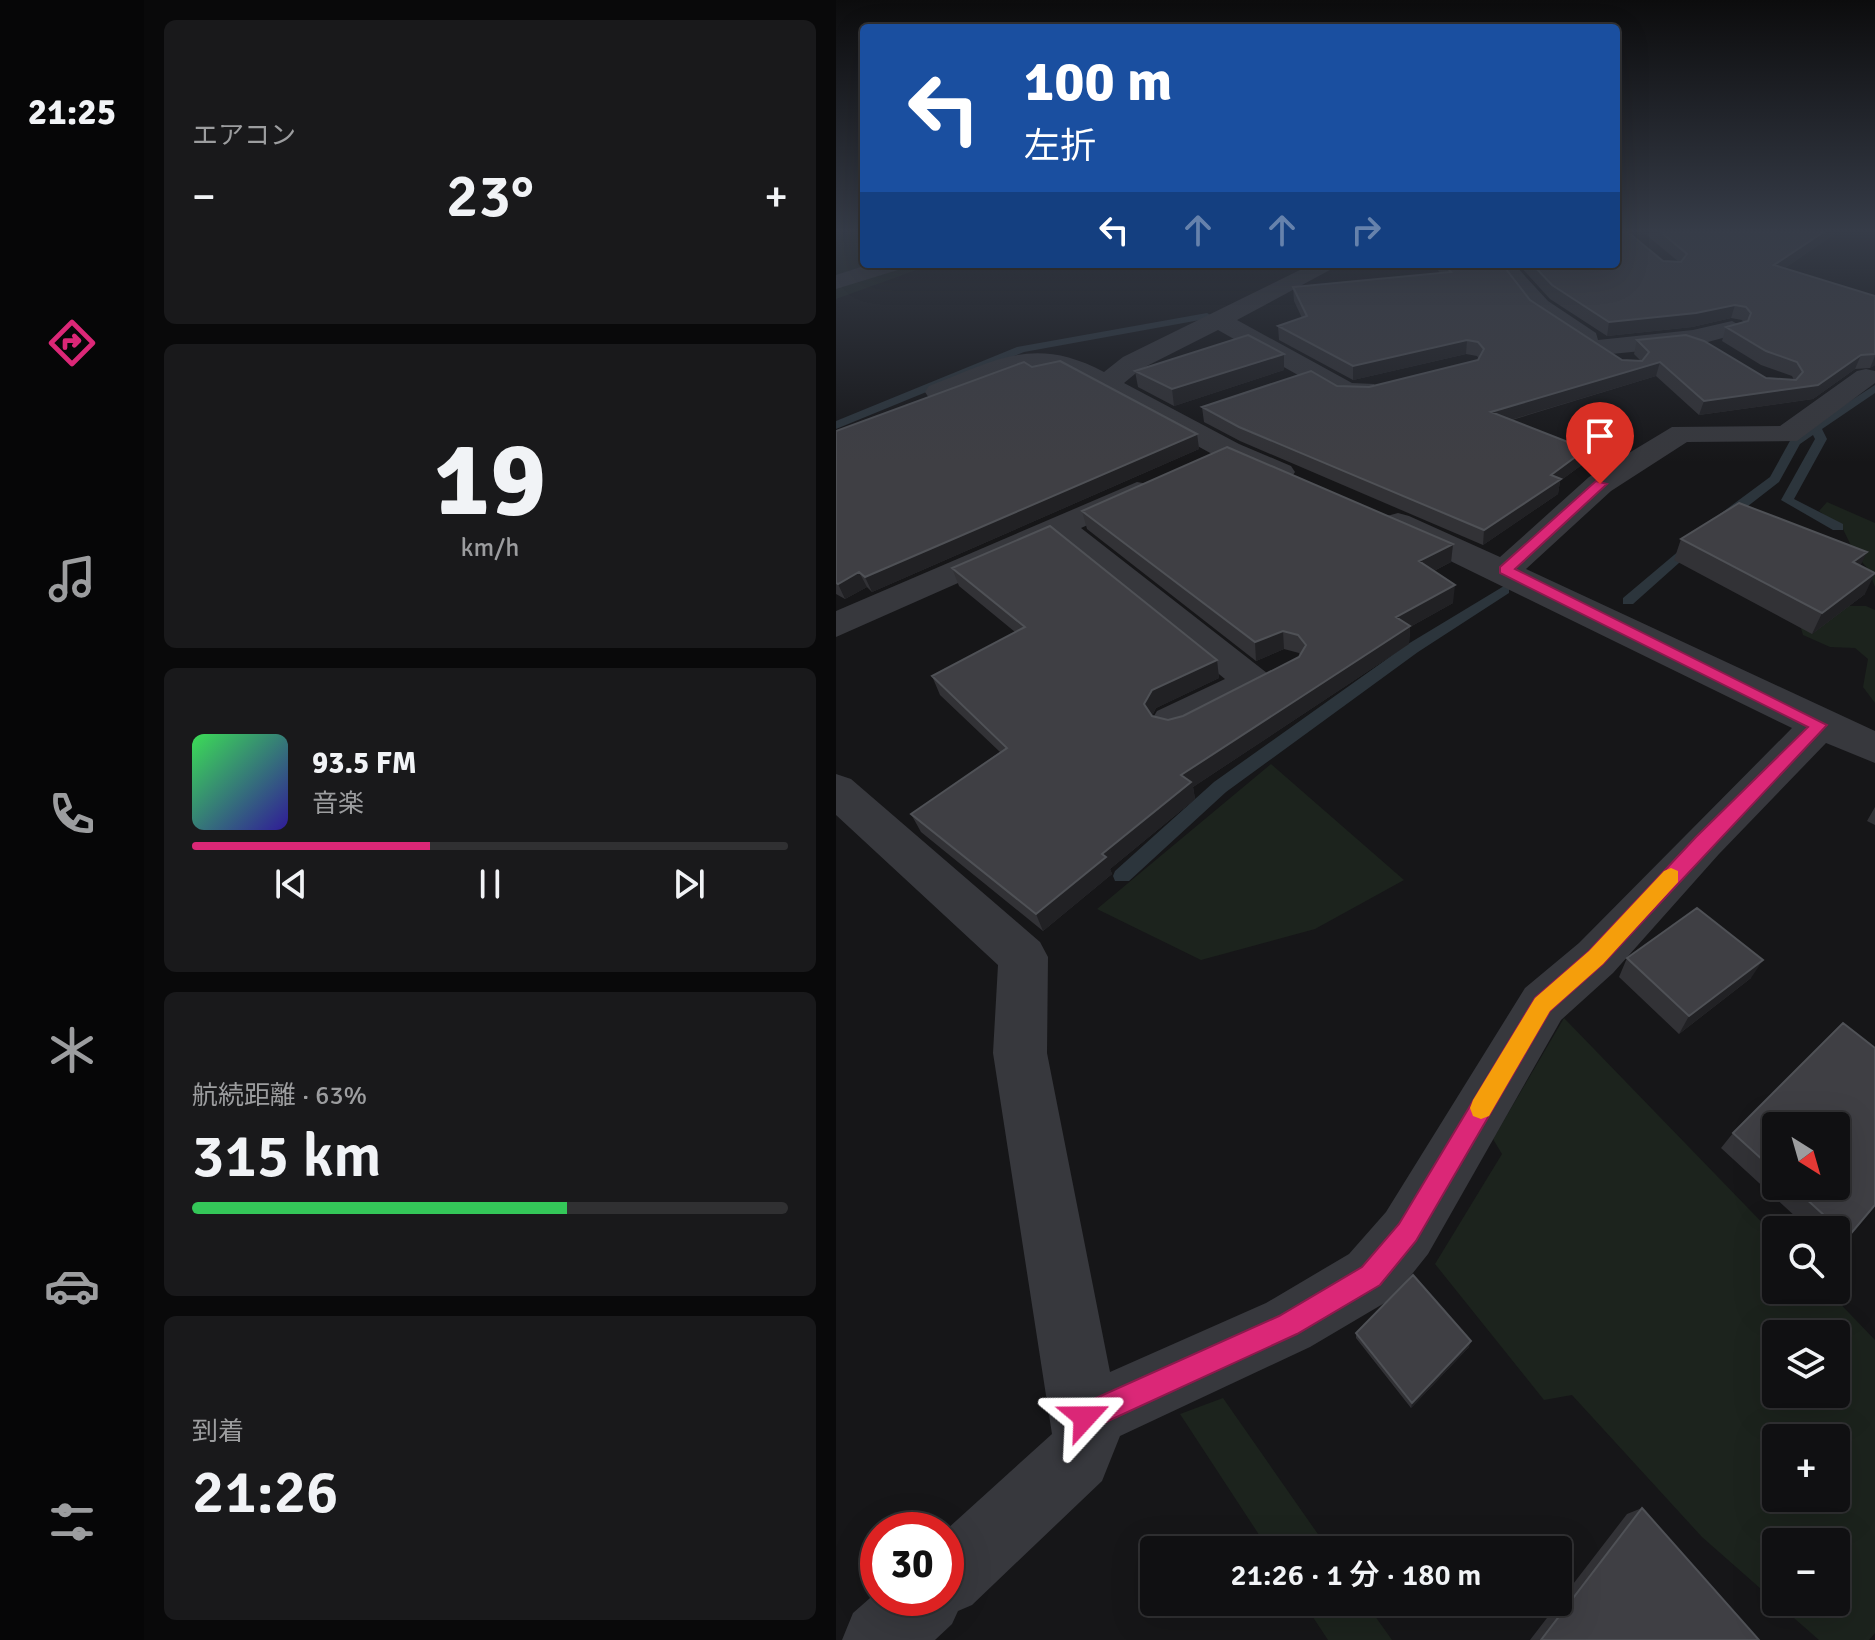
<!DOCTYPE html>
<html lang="ja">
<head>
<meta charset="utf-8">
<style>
  :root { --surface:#101012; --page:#19191b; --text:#f1f3f6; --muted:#9c9d9f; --line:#303032; --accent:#db2777 }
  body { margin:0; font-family:Signika,"Noto Sans JP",sans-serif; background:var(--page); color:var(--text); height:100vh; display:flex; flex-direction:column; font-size:30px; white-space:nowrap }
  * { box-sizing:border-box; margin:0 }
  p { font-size:26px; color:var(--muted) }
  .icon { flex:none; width:44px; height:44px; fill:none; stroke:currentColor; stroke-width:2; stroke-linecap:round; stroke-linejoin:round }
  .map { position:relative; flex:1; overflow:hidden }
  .sheet { display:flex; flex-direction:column; gap:20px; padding:20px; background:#09090a; width:692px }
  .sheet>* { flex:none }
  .top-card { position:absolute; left:24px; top:24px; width:760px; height:244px; border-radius:8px; box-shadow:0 8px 32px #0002,0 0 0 2px var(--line); background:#1a4fa0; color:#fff; overflow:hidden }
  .needle { width:52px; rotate:143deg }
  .controls { position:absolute; left:926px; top:1112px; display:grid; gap:16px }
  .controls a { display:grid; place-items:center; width:88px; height:88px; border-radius:8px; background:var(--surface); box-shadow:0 8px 32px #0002,0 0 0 2px var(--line); font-size:40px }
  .speed { position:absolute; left:24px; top:1512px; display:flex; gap:16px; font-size:40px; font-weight:700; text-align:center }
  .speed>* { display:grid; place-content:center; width:104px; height:104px; border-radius:50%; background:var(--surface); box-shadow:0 8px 32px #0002,0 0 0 2px var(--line); line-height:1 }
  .speed .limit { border:12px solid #d22; background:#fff; color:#111 }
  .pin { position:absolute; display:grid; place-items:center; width:68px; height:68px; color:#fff; margin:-82px -34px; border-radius:50% 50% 50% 0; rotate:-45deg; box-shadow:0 0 8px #0007 }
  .pin .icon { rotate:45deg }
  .me { position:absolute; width:88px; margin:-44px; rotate:66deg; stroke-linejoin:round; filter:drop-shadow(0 0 6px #0008) }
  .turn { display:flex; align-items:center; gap:28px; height:168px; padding:0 32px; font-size:36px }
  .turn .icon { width:104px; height:104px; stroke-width:2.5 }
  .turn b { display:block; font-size:56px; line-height:68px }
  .lanes { display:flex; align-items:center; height:76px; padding:0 32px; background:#0003; justify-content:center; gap:40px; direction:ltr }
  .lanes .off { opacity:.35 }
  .big { font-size:60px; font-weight:600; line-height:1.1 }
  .sheet .card { flex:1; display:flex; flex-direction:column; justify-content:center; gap:12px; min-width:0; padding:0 28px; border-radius:12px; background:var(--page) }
  .sheet .dial { align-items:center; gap:0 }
  .dial b { font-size:104px; line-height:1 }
  .song { display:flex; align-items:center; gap:24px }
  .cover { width:96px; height:96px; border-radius:12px; background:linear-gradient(135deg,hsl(130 70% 55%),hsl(250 70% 35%)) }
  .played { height:8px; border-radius:4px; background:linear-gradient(90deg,var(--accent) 40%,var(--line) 40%) }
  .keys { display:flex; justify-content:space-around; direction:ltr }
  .heat { display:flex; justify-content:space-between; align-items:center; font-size:44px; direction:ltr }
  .charge { height:12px; border-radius:6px; background:linear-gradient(90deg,#34c759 63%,var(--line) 0) }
  .trip { position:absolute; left:304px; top:1536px; width:432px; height:80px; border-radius:8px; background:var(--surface); box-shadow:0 8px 32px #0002,0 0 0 2px var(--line); font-weight:600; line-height:80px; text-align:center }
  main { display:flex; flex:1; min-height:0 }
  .tabs { display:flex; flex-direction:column; width:144px; justify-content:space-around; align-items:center; background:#060607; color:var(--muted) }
  .tabs .icon { width:56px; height:56px }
  .tabs .current { color:var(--accent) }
  .tabs b { font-size:36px; color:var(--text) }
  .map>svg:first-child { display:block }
  .green { fill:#1c231d; fill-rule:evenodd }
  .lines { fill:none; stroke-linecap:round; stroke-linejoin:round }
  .stream { fill:#2c353c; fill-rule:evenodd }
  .street { fill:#37383d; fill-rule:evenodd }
  .wall { fill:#323236; fill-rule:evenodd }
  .shaded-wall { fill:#212124 }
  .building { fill:#3f3f44; stroke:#4f5156; stroke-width:2 }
  .route { fill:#db2777; stroke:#8e194d; stroke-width:2 }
  .slow { fill:#f59e0b }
</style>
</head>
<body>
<main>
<nav class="tabs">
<b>21:25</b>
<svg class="icon current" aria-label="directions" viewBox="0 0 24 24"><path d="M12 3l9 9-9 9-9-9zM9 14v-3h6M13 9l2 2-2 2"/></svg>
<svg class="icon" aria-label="music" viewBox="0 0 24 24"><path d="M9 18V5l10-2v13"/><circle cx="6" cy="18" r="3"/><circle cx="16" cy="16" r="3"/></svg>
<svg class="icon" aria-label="phone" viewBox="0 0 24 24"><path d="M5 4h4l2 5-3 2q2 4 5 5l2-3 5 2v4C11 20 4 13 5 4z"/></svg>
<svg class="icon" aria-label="climate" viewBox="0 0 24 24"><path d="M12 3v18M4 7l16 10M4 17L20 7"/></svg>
<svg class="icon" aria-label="car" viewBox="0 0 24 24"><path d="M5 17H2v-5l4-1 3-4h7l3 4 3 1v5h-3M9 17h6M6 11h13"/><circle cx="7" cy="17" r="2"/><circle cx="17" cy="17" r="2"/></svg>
<svg class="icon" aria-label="filters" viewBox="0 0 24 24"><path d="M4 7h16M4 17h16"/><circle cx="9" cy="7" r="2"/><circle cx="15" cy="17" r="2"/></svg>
</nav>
<section class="sheet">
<div class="card"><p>エアコン</p>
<div class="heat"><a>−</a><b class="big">23°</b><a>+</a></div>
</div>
<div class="card dial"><b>19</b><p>km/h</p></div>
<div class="card">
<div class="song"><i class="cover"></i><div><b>93.5 FM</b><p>音楽</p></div></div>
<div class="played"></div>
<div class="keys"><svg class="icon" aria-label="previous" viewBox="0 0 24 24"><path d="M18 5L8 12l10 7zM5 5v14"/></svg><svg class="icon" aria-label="pause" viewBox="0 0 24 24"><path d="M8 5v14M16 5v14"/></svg><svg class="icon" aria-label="next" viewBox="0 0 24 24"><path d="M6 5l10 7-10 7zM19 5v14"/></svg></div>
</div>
<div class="card"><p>航続距離 · 63%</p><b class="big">315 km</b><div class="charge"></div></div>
<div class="card"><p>到着</p><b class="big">21:26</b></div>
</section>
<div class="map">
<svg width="1039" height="1640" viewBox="0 0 1039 1640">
  <rect width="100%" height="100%" fill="#161618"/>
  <path class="green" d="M0,233H28V264H97L0,299Z
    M991,502L1039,523V587L1032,569L1019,554L1007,529L983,511Z
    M975,606H1030L1039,610V703L1027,687L1032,659L1019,648L994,647L967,635L961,615Z
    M435,764L568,880L479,929L365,960L261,909Z
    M728,1018L940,1237V1290H991L1039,1340V1633L1033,1640H983L866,1537L736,1395L708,1400L599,1264L666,1154L657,1139ZM940,1334H1000V1394H940ZM940,1438H1000V1498H940ZM940,1542H1000V1602H940Z
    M387,1398L493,1550H433L344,1414Z
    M467,1602H529L556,1640H492Z"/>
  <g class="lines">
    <path class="stream" d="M371,313L376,316L375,318L188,352L0,429V421L181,347Z
      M1039,385V393L986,429L991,439L958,499L1007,524V530H997L945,500L979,439L977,435L964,444L943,482L894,520H884V514L934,477L955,439Z
      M857,539L862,540V546L797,604H787V598Z
      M668,586L673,587V593L582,652L390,792L293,881H279L277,876L279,871L378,782L572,644Z"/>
    <path class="street" d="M34,264H68L65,269L0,289V275Z
      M476,264H505L401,320L516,383L538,384L542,390L538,396L501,397L382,330L305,369L288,383L403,444L455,466L459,472L455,478C409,490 279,388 228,372C173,354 134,408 93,398L89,392L93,386C160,360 198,335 268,372L287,357Z
      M655,264H678L712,301L760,333L762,340L857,330L896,321L908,328L905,333L857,346L765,355L756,352L754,345C720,343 673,290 655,264Z
      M1030,369L1039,371V383L961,441L851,442L775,491L690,569L1039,731V763L990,743L883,854L777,973L725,1020L592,1254L557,1298L474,1347L284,1436L266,1481L136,1605L122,1611L116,1624L99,1640H6L17,1613L42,1591V1598H110V1530L216,1434L157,1053L162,965L0,815V774L15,779L204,942L212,957L211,1053L274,1372L430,1303L513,1254L550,1212L689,988L743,943L956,728L551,530L546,523L551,516L562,513L573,516L664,557L753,477L836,427L944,426L1021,371Z
      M301,482L312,484L317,491L312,498L245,528L431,673L436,682L431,691L349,731L335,735L321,731L315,721L321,711L389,679L219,540L0,637V611Z"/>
  </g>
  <path class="wall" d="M808,233H1000L949,268L1039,296V365L1034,368L1019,369L977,399L863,415L820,376L676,420L750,449L747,464L724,481L722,494L647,545L404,441L368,422L366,407L501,386L533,387L642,360L643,359L641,356L630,354L517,380L443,340L442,326L466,318L458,301L457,287L604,273L597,264H666L694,300L786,360L805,361L798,354L801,340L930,378L958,380L956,376L925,365L886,341L890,327L907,322L906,320L895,318L856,327L771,336L714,299L682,264H780L827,261L843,262Z
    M448,354V370L338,406L302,387L299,371Z
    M196,367L361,434L363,449L36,592L31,587L9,599L0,594V431Z
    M246,511L617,544L615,562L598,571L617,603L574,627L573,644L357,787L359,799L274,869L276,874L207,931L85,832L75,814L164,752L104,695L96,676L179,632L123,586L116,568L381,660L383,678L320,708L316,716L332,720L347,716L463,657L464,655L463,653L448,649L420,661L251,529Z
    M845,539L1024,566L1029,594L976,634L838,560Z
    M1039,807V825L1031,821Z
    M791,958L915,978L843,1034L783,977Z
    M1007,1023L1039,1048V1205L1012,1237L1000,1246V1230H974L885,1148L897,1133ZM940,1126H1000V1186H940Z
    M520,1333L633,1347L575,1408L520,1338Z
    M806,1508L923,1640H694L791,1514Z"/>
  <path class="shaded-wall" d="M986,233H1000L934,278L938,265Z
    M899,305L895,318L856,327L771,336L773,322Z
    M631,340L630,354L517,380V366Z
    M448,354V370L338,406L336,389Z
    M1025,355L1019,369L977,399L863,415L868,401L982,385Z
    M1039,356V365L1034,368Z
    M824,362L820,376L654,426L655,412Z
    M361,434L363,449L36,592L29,577Z
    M750,449L747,464L724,481L722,494L647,545L648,530L715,475Z
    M617,544L615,562L582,579L583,561Z
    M1031,552L1021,573L1017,562Z
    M23,572L31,587L9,599L2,584Z
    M1039,573L1029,594L976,634L986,613Z
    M619,585L617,603L574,627L573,644L357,787L359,799L274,869L276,874L207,931L200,914L266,854L345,775L560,617Z
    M447,631L448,649L420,661L419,642Z
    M381,660L383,678L320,708L312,723L308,704L316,690Z
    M927,960L915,978L843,1034L853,1016Z
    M635,1341L633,1347L575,1408L576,1403Z"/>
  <path class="building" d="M780,233H793L827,261L845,262L851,254L826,233H986L938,265L1039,296V354L1025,355L982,385L868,401L824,362L655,412L750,449L715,475L725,479L648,530L403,427L366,407L475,371L501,386L533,387L642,360L648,349L642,342L631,340L517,366L442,326L471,316L457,287L615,272L608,264H666L694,300L786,360L806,361L813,352L801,340L850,335L868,341L930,378L960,380L967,372L961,362L930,351L890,327L912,321L915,313L910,307L899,305L860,313L773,322L716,285L696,264H780Z
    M412,335L448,354L336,389L299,371Z
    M224,361L361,434L29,577L23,572L2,584L0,583V431L188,362L196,367Z
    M391,447L617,544L583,561L619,585L560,617L574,626L345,775L355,782L266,854L270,857L200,914L75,814L171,748L96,676L189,627L116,568L214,526L381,660L316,690L308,704L316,716L332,720L347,716L463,657L470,645L462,635L447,631L419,642L246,511Z
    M903,503L1031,552L1017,562L1039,573L986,613L845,539Z
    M861,908L927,960L853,1016L791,958Z
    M1007,1023L1039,1048V1205L1012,1237L956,1186H1000V1126H940V1172L897,1133Z
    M577,1275L635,1341L576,1403L520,1333Z
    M806,1508L923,1640H705Z"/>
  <linearGradient id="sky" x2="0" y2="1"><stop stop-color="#0c0c0d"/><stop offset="0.5" stop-color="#363c48"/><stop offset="1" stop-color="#363c48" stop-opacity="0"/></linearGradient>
  <rect width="1039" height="462" fill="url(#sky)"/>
  <path class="route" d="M760,481L771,484L679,569L991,725L767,964L714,1011L580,1241L544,1285L461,1334L259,1427L249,1431L240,1427L236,1417L240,1407L443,1316L526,1267L563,1224L699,998L753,951L860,837L972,727L664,573V567Z"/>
  <path class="slow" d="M835,868L842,871V882L767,964L714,1011L653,1116L645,1119L637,1116L634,1108L637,1100L699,998L753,951L828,871Z"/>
</svg>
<div class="controls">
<a><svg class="needle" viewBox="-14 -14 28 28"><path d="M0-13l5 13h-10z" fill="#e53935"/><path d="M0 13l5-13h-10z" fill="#9c9d9f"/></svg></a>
<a><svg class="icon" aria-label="search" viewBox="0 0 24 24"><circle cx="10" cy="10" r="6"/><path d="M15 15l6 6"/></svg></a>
<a><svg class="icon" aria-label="layers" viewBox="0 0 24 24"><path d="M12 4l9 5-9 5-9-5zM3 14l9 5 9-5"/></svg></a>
<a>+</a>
<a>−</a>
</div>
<div class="speed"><div class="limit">30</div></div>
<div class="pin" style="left:764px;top:484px;background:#d93025"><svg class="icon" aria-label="arrive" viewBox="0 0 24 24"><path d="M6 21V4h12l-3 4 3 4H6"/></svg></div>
<svg class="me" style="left:249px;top:1417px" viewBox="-20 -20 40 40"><path d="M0-17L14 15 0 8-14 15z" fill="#db2777" stroke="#fff" stroke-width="4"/></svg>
<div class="trip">21:26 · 1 分 · 180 m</div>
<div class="top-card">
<div class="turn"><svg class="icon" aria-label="left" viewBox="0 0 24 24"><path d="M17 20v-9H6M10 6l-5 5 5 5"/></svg><div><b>100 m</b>左折</div></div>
<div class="lanes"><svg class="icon" aria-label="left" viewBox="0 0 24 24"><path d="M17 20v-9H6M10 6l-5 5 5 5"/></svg><svg class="icon off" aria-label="ahead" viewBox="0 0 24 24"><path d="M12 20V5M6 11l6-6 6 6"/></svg><svg class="icon off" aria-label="ahead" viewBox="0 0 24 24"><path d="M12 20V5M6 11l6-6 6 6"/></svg><svg class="icon off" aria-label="right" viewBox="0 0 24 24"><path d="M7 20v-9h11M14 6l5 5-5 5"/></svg></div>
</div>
</div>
</main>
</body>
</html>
